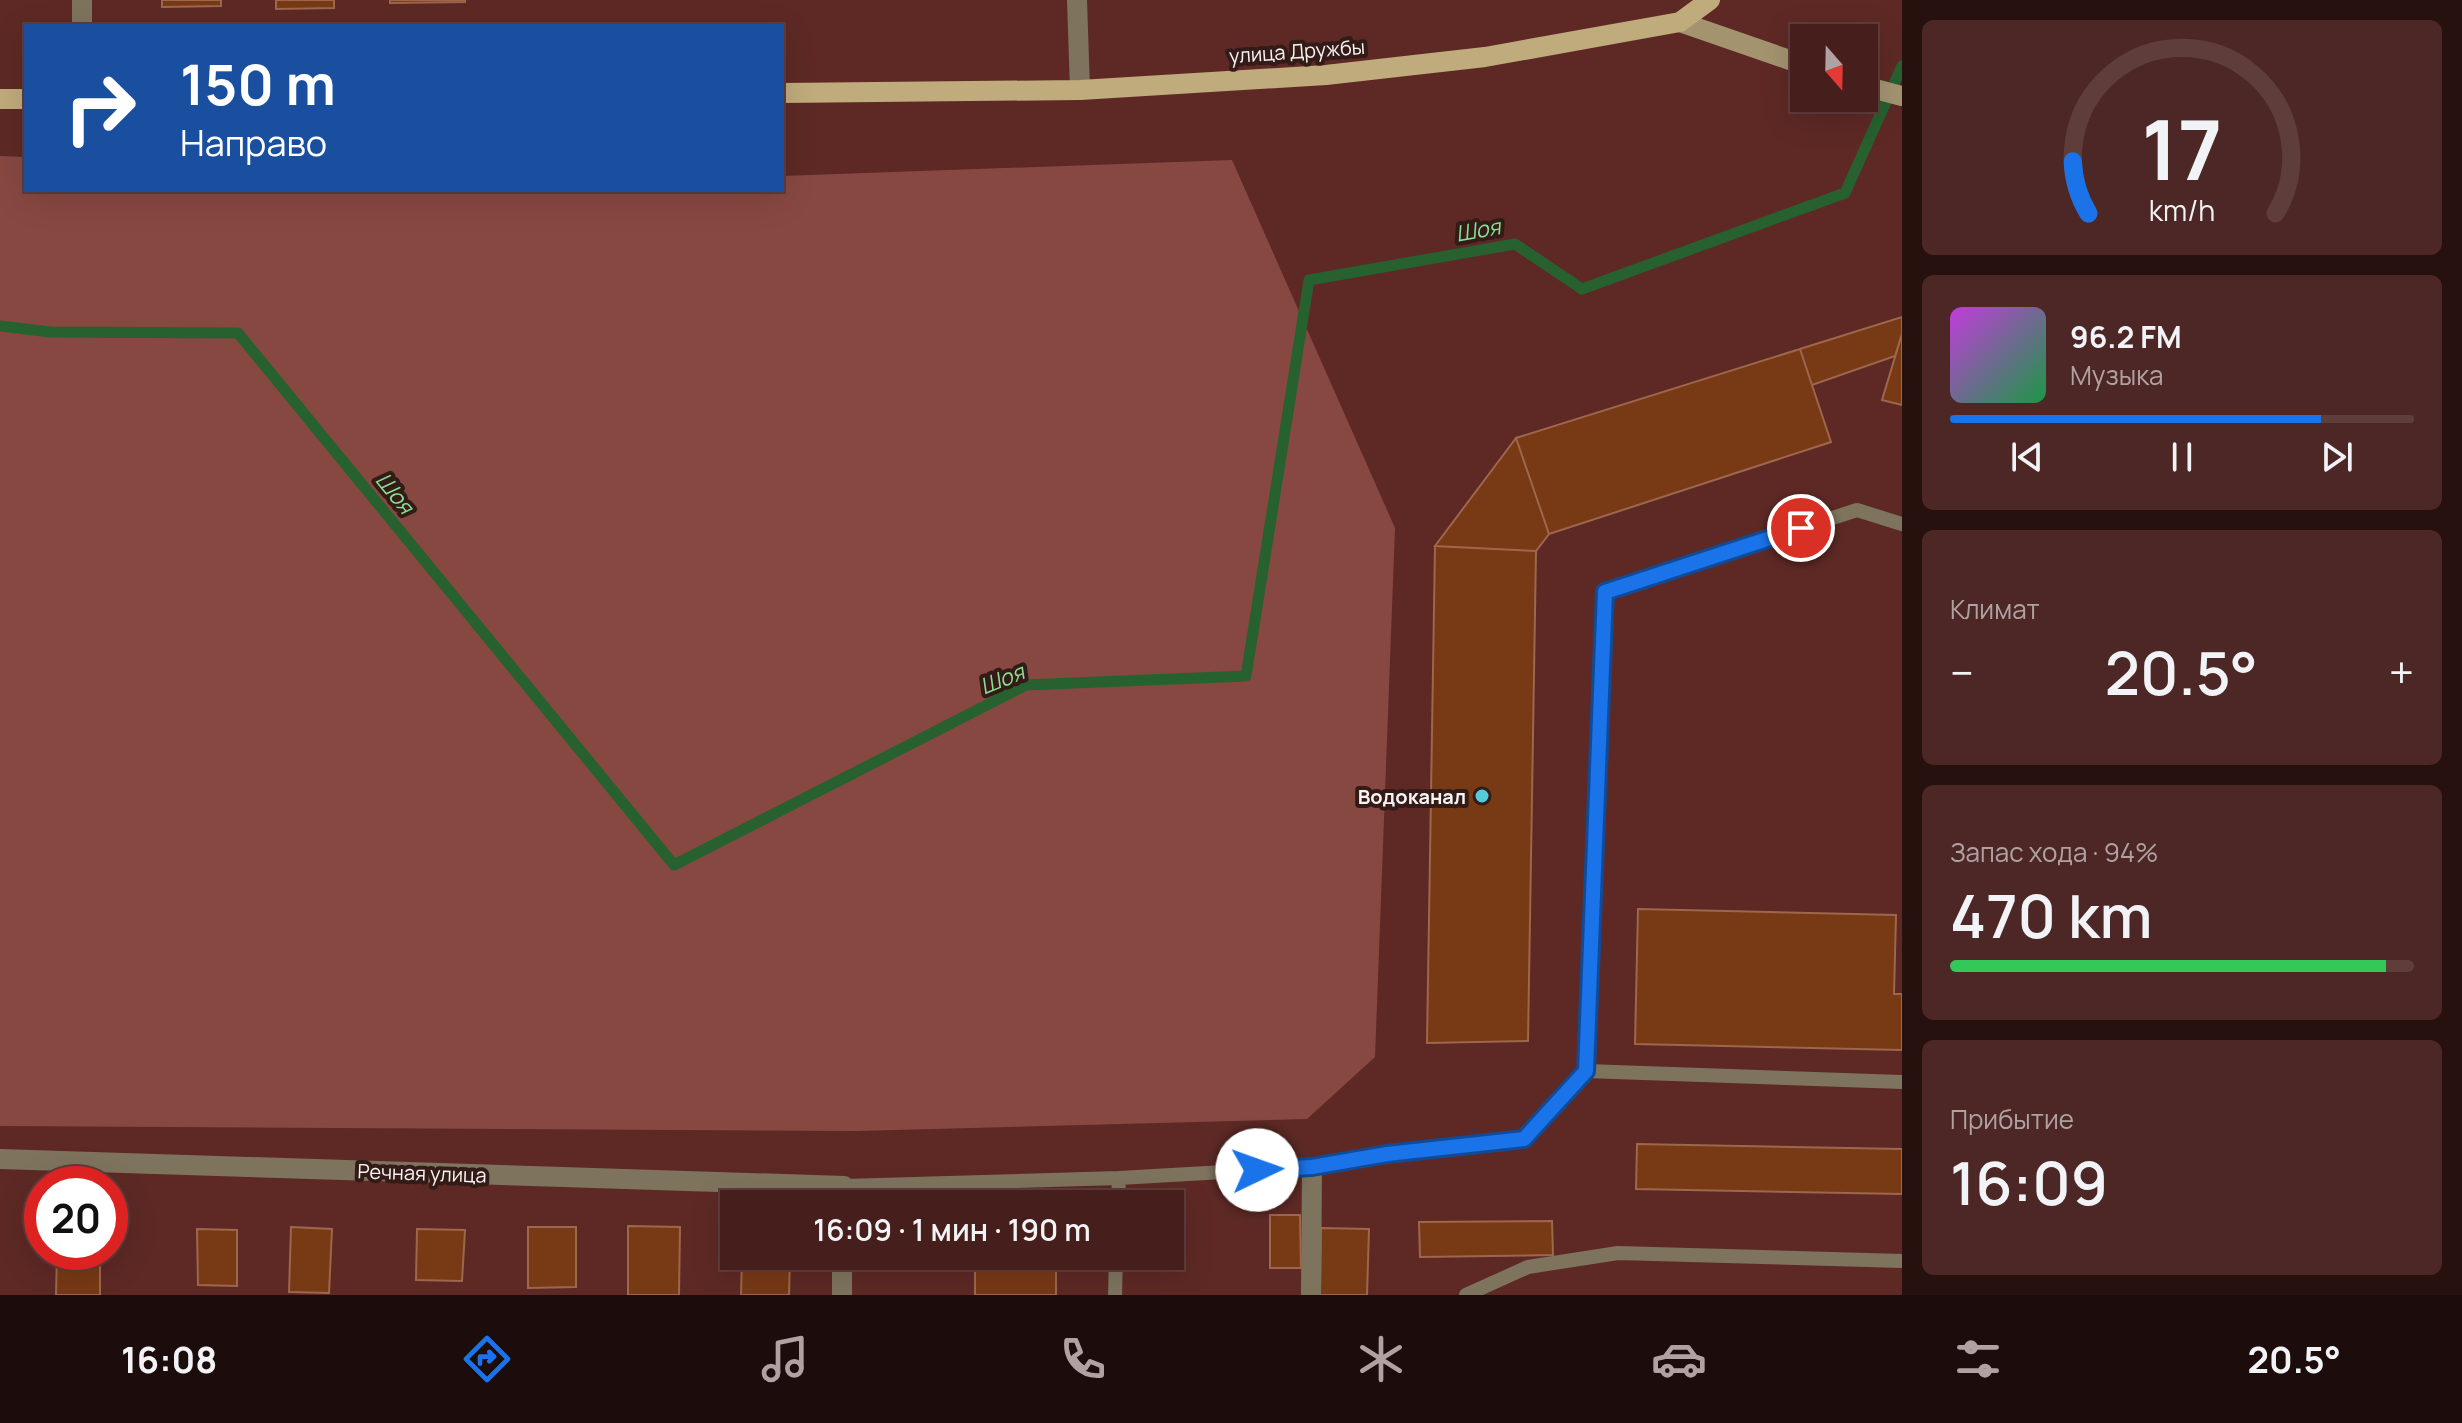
<!DOCTYPE html>
<html lang="ru">
<head>
<meta charset="utf-8">
<style>
  :root { --surface:#461f1c; --page:#4d2725; --text:#f1f3f6; --muted:#b0a2a3; --line:#5e3d3b; --accent:#1a73e8 }
  body { margin:0; font-family:Manrope,sans-serif; background:var(--page); color:var(--text); height:100vh; display:flex; flex-direction:column; font-size:30px; white-space:nowrap }
  * { box-sizing:border-box; margin:0 }
  p { font-size:26px; color:var(--muted) }
  .icon { flex:none; width:44px; height:44px; fill:none; stroke:currentColor; stroke-width:2; stroke-linecap:round; stroke-linejoin:round }
  .map { position:relative; flex:1; overflow:hidden }
  .panel { display:flex; flex-direction:column; gap:20px; padding:20px; background:#26110f; width:560px }
  .panel>* { flex:none }
  .hud { position:absolute; left:24px; top:24px; width:760px; height:168px; border-radius:0px; box-shadow:0 8px 32px #0002,0 0 0 2px var(--line); background:#1a4fa0; color:#fff; overflow:hidden }
  .needle { width:52px; rotate:160deg }
  .controls { position:absolute; left:1790px; top:24px; display:grid; gap:16px }
  .controls a { display:grid; place-items:center; width:88px; height:88px; border-radius:0px; background:var(--surface); box-shadow:0 8px 32px #0002,0 0 0 2px var(--line); font-size:40px }
  .speed { position:absolute; left:24px; top:1166px; display:flex; gap:16px; font-size:40px; font-weight:700; text-align:center }
  .speed>* { display:grid; place-content:center; width:104px; height:104px; border-radius:50%; background:var(--surface); box-shadow:0 8px 32px #0002,0 0 0 2px var(--line); line-height:1 }
  .speed .limit { border:12px solid #d22; background:#fff; color:#111 }
  .pin { position:absolute; display:grid; place-items:center; width:68px; height:68px; color:#fff; margin:-34px; border:4px solid #fff; border-radius:50%; box-shadow:0 2px 8px #0007 }
  .me { position:absolute; width:88px; margin:-44px; rotate:87deg; stroke-linejoin:round; filter:drop-shadow(0 0 6px #0008) }
  .turn { display:flex; align-items:center; gap:28px; height:168px; padding:0 24px; font-size:36px }
  .turn .icon { width:104px; height:104px; stroke-width:2.5 }
  .turn b { display:block; font-size:56px; line-height:68px }
  .big { font-size:60px; font-weight:600; line-height:1.1 }
  .panel .tile { flex:1; display:flex; flex-direction:column; justify-content:center; gap:12px; min-width:0; padding:0 28px; border-radius:12px; background:var(--page) }
  .panel .dial { align-items:center; gap:0 }
  .dial svg { height:208px; overflow:visible; fill:none; stroke:var(--line); stroke-width:7; stroke-linecap:round; text-anchor:middle }
  .dial text { fill:var(--text); stroke:none }
  .song { display:flex; align-items:center; gap:24px }
  .cover { width:96px; height:96px; border-radius:12px; background:linear-gradient(135deg,hsl(290 70% 55%),hsl(140 70% 35%)) }
  .played { height:8px; border-radius:4px; background:linear-gradient(90deg,var(--accent) 80%,var(--line) 80%) }
  .keys { display:flex; justify-content:space-around; direction:ltr }
  .heat { display:flex; justify-content:space-between; align-items:center; font-size:44px; direction:ltr }
  .charge { height:12px; border-radius:6px; background:linear-gradient(90deg,#34c759 94%,var(--line) 0) }
  .trip { position:absolute; left:720px; top:1190px; width:464px; height:80px; border-radius:0px; background:var(--surface); box-shadow:0 8px 32px #0002,0 0 0 2px var(--line); font-weight:600; line-height:80px; text-align:center }
  .tabs { display:flex; height:128px; justify-content:space-around; align-items:center; background:#1c0c0b; color:var(--muted) }
  .tabs .icon { width:56px; height:56px }
  .tabs .current { color:var(--accent) }
  .tabs b { font-size:36px; color:var(--text) }
  main { display:flex; flex:1; min-height:0 }
  .map>svg:first-child { display:block }
  .green { fill:#884842 }
  .lines { fill:none; stroke-linecap:round; stroke-linejoin:round }
  .stream { stroke:#26612f; stroke-width:11 }
  .building { fill:#783915; stroke:#9d674d; stroke-width:2 }
  .lane { stroke:#7e745e; stroke-width:14 }
  .street { stroke:#7e745e; stroke-width:20 }
  .secondary { stroke:#a3936f; stroke-width:20 }
  .primary { stroke:#c0ab7c; stroke-width:20 }
  .route-casing { stroke:#114b97; stroke-width:20 }
  .route { stroke:#1a73e8; stroke-width:14 }
  .poi-dot { fill:#53cbda; stroke:#331b18; stroke-width:3 }
  .labels { text-anchor:middle; dominant-baseline:central; stroke-width:8; stroke-linejoin:round; paint-order:stroke }
  .street-label { font-size:20px; fill:#faf3f2; stroke:#331b18 }
  .poi-label { font-size:20px; font-weight:bold; fill:#faf3f2; stroke:#331b18; text-anchor:end }
  .water-label { font-size:22px; font-style:italic; fill:#8bde93; stroke:#331b18 }
</style>
</head>
<body>
<main>
<div class="map">
<svg width="1902" height="1295" viewBox="0 0 1902 1295">
  <rect width="100%" height="100%" fill="#5e2925"/>
  <path class="green" d="M0,156L26,157V190H782V176L1232,160L1395,528L1375,1057L1307,1119L857,1131L0,1126Z"/>
  <g class="lines">
    <path class="stream" d="M0,326L50,332L238,333L674,865L1026,685L1246,676L1309,280L1515,244L1582,289L1845,193L1902,66"/>
  </g>
  <path class="building" d="M162,0H221V6L162,7Z
    M276,0H334V8L276,9Z
    M390,0H465V2L390,3Z
    M1902,317V334L1895,356L1812,385L1800,349Z
    M1902,334V405L1882,400Z
    M1800,349L1831,442L1549,534L1516,438Z
    M1516,438L1549,534L1536,551L1435,546Z
    M1435,546L1536,551L1528,1041L1427,1043Z
    M1638,909L1896,915L1894,994H1902V1050L1635,1044Z
    M1637,1144L1902,1149V1194L1636,1189Z
    M1270,1215H1300L1301,1268H1270Z
    M1552,1221L1553,1255L1420,1257L1419,1222Z
    M628,1226L680,1227L679,1295H628Z
    M291,1227L332,1229L329,1293L289,1292Z
    M528,1227H576V1287L528,1288Z
    M1321,1228L1369,1229L1367,1295H1320Z
    M197,1229L237,1230V1286L198,1285Z
    M417,1229L465,1230L462,1281L416,1280Z
    M57,1252H100V1295H56Z
    M742,1256H790L789,1295H741Z
    M975,1256H1056V1295H975Z"/>
  <g class="lines">
    <path class="lane" d="M1586,1071L1902,1082
      M1119,1178L1312,1167L1387,1154L1524,1139L1586,1071L1605,592L1857,510L1902,524
      M844,1186L1119,1178L1118,1204
      M1115,1295L1116,1256
      M1466,1295L1528,1267L1618,1253L1902,1261"/>
    <path class="street" d="M82,0V26
      M1077,0L1080,90
      M0,1159L844,1186L843,1204
      M842,1295V1256
      M1311,1295L1312,1167"/>
    <path class="secondary" d="M1680,22L1804,65
      M1864,86L1902,96"/>
    <path class="primary" d="M782,93L1080,90L1326,75L1485,57L1680,22L1710,0
      M0,99H26"/>
  </g>
  <g class="lines">
    <g class="route-casing">
      <path id="route" d="M1257,1170L1312,1167L1387,1154L1524,1139L1586,1071L1605,592L1801,528"/>
    </g>
    <use href="#route" class="route"/>
  </g>
  <circle class="poi-dot" cx="1482" cy="796" r="8"/>
  <g class="labels">
    <g class="street-label">
      <text transform="translate(1297 51) rotate(-4)">улица Дружбы</text>
      <text transform="translate(422 1173) rotate(2)">Речная улица</text>
    </g>
    <g class="poi-label">
      <text x="1466" y="796">Водоканал</text>
    </g>
    <g class="water-label">
      <text transform="translate(1478 230) rotate(-10)">Шоя</text>
      <text transform="translate(395 493) rotate(51)">Шоя</text>
      <text transform="translate(1002 679) rotate(-22)">Шоя</text>
    </g>
  </g>
</svg>
<div class="controls">
<a><svg class="needle" viewBox="-14 -14 28 28"><path d="M0-13l5 13h-10z" fill="#e53935"/><path d="M0 13l5-13h-10z" fill="#b0a2a3"/></svg></a>
</div>
<div class="speed"><div class="limit">20</div></div>
<div class="pin" style="left:1801px;top:528px;background:#d93025"><svg class="icon" aria-label="arrive" viewBox="0 0 24 24"><path d="M6 21V4h12l-3 4 3 4H6"/></svg></div>
<svg class="me" style="left:1257px;top:1170px" viewBox="-20 -20 40 40"><circle r="19" fill="#fff"/><path d="M0-13L10 11 0 6-10 11z" fill="#1a73e8"/></svg>
<div class="trip">16:09 · 1 мин · 190 m</div>
<div class="hud">
<div class="turn"><svg class="icon" aria-label="right" viewBox="0 0 24 24"><path d="M7 20v-9h11M14 6l5 5-5 5"/></svg><div><b>150 m</b>Направо</div></div>
</div>
</div>
<section class="panel">
<div class="tile dial"><svg viewBox="0 0 100 80">
<path d="M14 69A42 42 0 1 1 86 69"/>
<path d="M14 69A42 42 0 0 1 8 49" stroke="#1a73e8"/>
<text x="50" y="56" font-size="32" font-weight="700">17</text>
<text x="50" y="72" font-size="11">km/h</text>
</svg></div>
<div class="tile">
<div class="song"><i class="cover"></i><div><b>96.2 FM</b><p>Музыка</p></div></div>
<div class="played"></div>
<div class="keys"><svg class="icon" aria-label="previous" viewBox="0 0 24 24"><path d="M18 5L8 12l10 7zM5 5v14"/></svg><svg class="icon" aria-label="pause" viewBox="0 0 24 24"><path d="M8 5v14M16 5v14"/></svg><svg class="icon" aria-label="next" viewBox="0 0 24 24"><path d="M6 5l10 7-10 7zM19 5v14"/></svg></div>
</div>
<div class="tile"><p>Климат</p>
<div class="heat"><a>−</a><b class="big">20.5°</b><a>+</a></div>
</div>
<div class="tile"><p>Запас хода · 94%</p><b class="big">470 km</b><div class="charge"></div></div>
<div class="tile"><p>Прибытие</p><b class="big">16:09</b></div>
</section>
</main>
<nav class="tabs">
<b>16:08</b>
<svg class="icon current" aria-label="directions" viewBox="0 0 24 24"><path d="M12 3l9 9-9 9-9-9zM9 14v-3h6M13 9l2 2-2 2"/></svg>
<svg class="icon" aria-label="music" viewBox="0 0 24 24"><path d="M9 18V5l10-2v13"/><circle cx="6" cy="18" r="3"/><circle cx="16" cy="16" r="3"/></svg>
<svg class="icon" aria-label="phone" viewBox="0 0 24 24"><path d="M5 4h4l2 5-3 2q2 4 5 5l2-3 5 2v4C11 20 4 13 5 4z"/></svg>
<svg class="icon" aria-label="climate" viewBox="0 0 24 24"><path d="M12 3v18M4 7l16 10M4 17L20 7"/></svg>
<svg class="icon" aria-label="car" viewBox="0 0 24 24"><path d="M5 17H2v-5l4-1 3-4h7l3 4 3 1v5h-3M9 17h6M6 11h13"/><circle cx="7" cy="17" r="2"/><circle cx="17" cy="17" r="2"/></svg>
<svg class="icon" aria-label="filters" viewBox="0 0 24 24"><path d="M4 7h16M4 17h16"/><circle cx="9" cy="7" r="2"/><circle cx="15" cy="17" r="2"/></svg>
<b>20.5°</b>
</nav>
</body>
</html>
